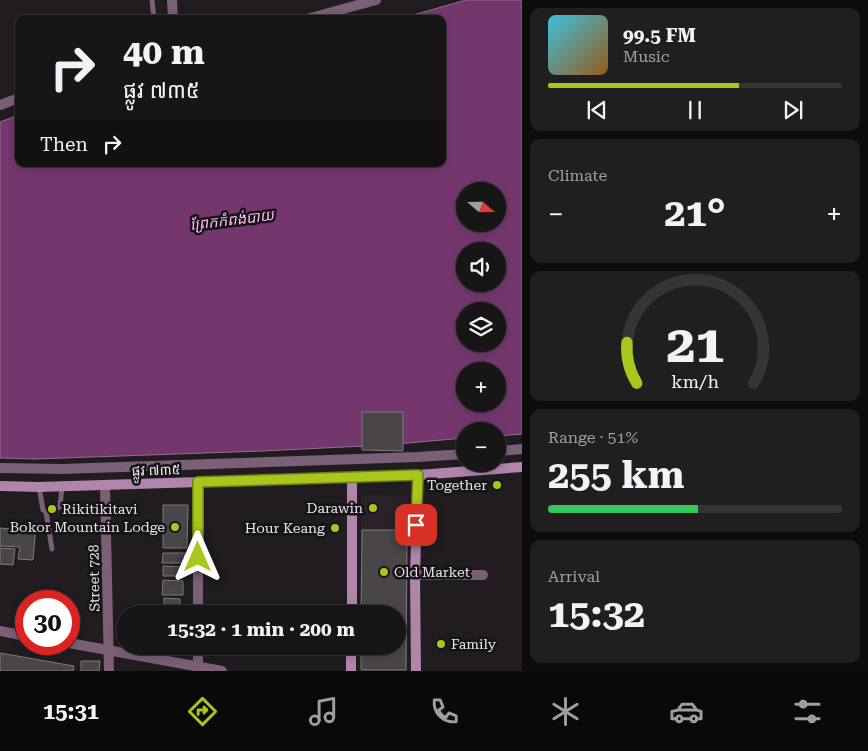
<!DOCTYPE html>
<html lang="en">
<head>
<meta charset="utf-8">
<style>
  :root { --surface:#181517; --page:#211e20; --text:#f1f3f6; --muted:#9f9fa1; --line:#363436; --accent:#a8c71c }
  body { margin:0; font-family:"Roboto Serif","Noto Sans Khmer",serif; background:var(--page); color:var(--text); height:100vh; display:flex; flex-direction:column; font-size:19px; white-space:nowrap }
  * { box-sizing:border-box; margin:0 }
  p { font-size:16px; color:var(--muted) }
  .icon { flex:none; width:28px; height:28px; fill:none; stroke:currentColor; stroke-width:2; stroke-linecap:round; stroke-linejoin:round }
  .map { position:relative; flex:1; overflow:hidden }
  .side { display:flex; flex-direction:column; gap:8px; padding:8px; background:#0d0c0d; width:346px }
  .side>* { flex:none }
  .hud { position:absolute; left:15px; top:15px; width:431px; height:152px; border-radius:10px; box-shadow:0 2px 8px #0003,0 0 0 1px var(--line); background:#181517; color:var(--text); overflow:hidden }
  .needle { width:32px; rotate:110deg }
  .controls { position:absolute; left:456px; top:182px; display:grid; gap:10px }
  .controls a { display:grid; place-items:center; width:50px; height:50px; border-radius:50%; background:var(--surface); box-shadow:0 2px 8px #0003,0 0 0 1px var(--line); font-size:25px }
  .speed { position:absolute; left:15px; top:590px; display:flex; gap:10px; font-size:25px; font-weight:700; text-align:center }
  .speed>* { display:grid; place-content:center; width:65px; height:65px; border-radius:50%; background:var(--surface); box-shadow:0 2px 8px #0003,0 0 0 1px var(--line); line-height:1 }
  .speed .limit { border:8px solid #d22; background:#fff; color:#111 }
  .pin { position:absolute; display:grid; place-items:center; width:42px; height:42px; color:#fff; margin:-21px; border-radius:10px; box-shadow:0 2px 8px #0006 }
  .me { position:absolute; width:55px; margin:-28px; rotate:0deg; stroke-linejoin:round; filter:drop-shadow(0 0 4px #0008) }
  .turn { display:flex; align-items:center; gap:18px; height:105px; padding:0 25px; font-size:22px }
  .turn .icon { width:65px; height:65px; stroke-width:2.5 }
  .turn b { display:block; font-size:35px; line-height:42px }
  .then { display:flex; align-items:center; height:48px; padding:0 25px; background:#0003; gap:10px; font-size:19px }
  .big { font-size:38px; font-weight:700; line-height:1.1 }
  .side .widget { flex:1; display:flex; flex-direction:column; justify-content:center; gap:8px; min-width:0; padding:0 18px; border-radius:10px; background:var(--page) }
  .side .dial { align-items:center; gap:0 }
  .dial svg { height:130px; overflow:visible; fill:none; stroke:var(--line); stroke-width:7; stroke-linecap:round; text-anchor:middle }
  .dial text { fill:var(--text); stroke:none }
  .song { display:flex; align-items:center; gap:15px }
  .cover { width:60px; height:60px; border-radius:8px; background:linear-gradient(135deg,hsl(190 70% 55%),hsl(30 70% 35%)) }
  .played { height:5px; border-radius:2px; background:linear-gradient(90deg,var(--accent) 65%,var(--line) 65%) }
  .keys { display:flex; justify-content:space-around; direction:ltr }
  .heat { display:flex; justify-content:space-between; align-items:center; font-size:28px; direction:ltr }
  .charge { height:8px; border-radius:4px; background:linear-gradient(90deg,#34c759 51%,var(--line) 0) }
  .trip { position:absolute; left:116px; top:605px; width:290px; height:50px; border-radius:25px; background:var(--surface); box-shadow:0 2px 8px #0003,0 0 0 1px var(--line); font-weight:700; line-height:50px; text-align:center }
  .dock { display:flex; height:80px; justify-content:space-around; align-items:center; background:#0a0809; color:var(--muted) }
  .dock .icon { width:35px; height:35px }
  .dock .on { color:var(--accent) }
  .dock b { font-size:22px; color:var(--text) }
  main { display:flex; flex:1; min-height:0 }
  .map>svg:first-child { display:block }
  .built { fill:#2b2229 }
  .water { fill:#73376e; stroke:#966b92; fill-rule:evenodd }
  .building { fill:#494548; stroke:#7e7a7d }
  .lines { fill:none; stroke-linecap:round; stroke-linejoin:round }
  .lane { stroke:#7a5f77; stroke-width:5 }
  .street { stroke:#7a5f77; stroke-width:10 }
  .secondary { stroke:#b084ab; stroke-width:10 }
  .route-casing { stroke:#6d8112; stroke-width:12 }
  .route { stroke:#a8c71c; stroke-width:9 }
  .poi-dot { fill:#a8c71c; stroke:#161316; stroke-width:2 }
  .labels { text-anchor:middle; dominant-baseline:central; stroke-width:5; stroke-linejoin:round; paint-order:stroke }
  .street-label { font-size:14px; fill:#e6e4e6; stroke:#161316 }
  .poi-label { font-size:14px; fill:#e6e4e6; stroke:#161316; text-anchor:end }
  .water-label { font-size:15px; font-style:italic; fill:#fdb7f5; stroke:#161316 }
</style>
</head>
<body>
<main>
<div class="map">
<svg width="522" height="671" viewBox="0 0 522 671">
  <rect width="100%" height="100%" fill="#201c1f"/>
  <path class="built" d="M361,495L409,496L407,671H361V646H398V614H361Z"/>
  <path class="water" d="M466,0H522V434L498,436V431H465V438L385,445L262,451L35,459L0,458V122L19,115V164H442V19H399ZM465,191H498V224H465ZM465,251H498V284H465ZM465,311H498V344H465ZM465,371H498V404H465Z"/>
  <path class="building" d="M362,412H403V451L362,450Z
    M163,505H188L187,548H163Z
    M22,525L36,526L33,560L18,559L20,547L0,546V528L21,530Z
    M362,530H407L406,670H361V646H398V614H361Z
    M0,548L15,549L13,565L0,564Z
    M163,553H185L184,563H162Z
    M163,566L185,567V576H163Z
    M163,580L183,581V595H162Z
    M164,598L180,599V606L164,605Z
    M164,607H181V614H164Z
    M0,653L74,666L73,671H0Z
    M81,661H100L99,671H81Z"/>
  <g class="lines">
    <path class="lane" d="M152,0L154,19
      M39,487L43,510L46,512L60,507L62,486
      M46,512L52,549"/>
    <path class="street" d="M172,0L173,19
      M307,19L376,0
      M0,105L19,98
      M498,451L522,449
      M0,468L62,469L417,457L465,454
      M198,482V614
      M105,485L109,671
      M415,575H483
      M0,631L26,636
      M69,643L222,671
      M198,671V646"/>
    <path class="secondary" d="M0,486L39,487L418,475L522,467
      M352,614V477
      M351,671V646
      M416,671L415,575L418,475"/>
  </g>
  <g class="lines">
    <g class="route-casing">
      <path id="route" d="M198,557V482L418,475L416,525"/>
    </g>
    <use href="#route" class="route"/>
  </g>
  <g class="poi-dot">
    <circle cx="497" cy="485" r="5"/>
    <circle cx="373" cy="508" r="5"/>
    <circle cx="52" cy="509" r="5"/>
    <circle cx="175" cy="527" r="5"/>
    <circle cx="335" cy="528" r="5"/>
    <circle cx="384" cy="572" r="5"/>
    <circle cx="441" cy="644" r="5"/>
  </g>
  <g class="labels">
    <g class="street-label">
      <text transform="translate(156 470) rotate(-2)">ផ្លូវ ៧៣៥</text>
      <text transform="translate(94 578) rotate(-91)">Street 728</text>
    </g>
    <g class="poi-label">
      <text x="487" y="485">Together</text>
      <text x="363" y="508">Darawin</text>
      <text x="62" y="509" text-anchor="start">Rikitikitavi</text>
      <text x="165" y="527">Bokor Mountain Lodge</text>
      <text x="325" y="528">Hour Keang</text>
      <text x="394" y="572" text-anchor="start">Old Market</text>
      <text x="451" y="644" text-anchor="start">Family</text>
    </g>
    <g class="water-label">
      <text transform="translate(232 220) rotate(-7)">ព្រែកកំពង់បាយ</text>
    </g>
  </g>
</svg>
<div class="controls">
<a><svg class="needle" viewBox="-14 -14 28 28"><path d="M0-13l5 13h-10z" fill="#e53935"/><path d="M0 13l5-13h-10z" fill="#9f9fa1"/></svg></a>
<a><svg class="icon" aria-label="sound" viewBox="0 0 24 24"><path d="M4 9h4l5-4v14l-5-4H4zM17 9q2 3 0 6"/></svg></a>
<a><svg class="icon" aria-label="layers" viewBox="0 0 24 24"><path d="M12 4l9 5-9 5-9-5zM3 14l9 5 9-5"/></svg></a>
<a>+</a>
<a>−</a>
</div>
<div class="speed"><div class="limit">30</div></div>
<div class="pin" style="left:416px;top:525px;background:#d93025"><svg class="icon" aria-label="arrive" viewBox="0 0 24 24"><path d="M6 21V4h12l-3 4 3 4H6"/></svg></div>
<svg class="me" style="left:198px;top:557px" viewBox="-20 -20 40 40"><path d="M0-17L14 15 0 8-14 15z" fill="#a8c71c" stroke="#fff" stroke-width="4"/></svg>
<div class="trip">15:32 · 1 min · 200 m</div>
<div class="hud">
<div class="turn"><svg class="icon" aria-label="right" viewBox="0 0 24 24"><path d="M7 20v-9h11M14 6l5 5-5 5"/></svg><div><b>40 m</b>ផ្លូវ ៧៣៥</div></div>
<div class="then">Then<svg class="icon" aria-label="right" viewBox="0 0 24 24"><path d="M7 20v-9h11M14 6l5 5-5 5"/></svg></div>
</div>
</div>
<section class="side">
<div class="widget">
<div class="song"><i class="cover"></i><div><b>99.5 FM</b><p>Music</p></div></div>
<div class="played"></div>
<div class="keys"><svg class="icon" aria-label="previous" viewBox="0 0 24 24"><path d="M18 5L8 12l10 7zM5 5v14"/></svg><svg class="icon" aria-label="pause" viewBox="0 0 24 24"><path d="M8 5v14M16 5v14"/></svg><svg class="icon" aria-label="next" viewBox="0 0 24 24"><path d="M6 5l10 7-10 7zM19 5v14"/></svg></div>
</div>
<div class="widget"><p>Climate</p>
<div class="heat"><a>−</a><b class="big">21°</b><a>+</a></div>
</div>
<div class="widget dial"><svg viewBox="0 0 100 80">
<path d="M14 69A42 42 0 1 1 86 69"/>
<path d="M14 69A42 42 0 0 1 8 44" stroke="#a8c71c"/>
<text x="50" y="56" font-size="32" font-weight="700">21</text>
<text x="50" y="72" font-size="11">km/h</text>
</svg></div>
<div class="widget"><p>Range · 51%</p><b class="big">255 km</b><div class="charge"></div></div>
<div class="widget"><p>Arrival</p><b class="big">15:32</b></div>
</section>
</main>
<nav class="dock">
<b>15:31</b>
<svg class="icon on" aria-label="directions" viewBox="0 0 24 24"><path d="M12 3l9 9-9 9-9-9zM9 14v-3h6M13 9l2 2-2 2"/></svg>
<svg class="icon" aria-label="music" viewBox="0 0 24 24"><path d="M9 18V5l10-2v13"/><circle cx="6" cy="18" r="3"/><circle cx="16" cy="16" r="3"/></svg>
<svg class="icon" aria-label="phone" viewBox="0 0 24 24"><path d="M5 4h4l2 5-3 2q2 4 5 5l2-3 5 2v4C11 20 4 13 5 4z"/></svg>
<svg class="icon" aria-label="climate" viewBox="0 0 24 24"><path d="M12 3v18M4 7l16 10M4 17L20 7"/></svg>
<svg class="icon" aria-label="car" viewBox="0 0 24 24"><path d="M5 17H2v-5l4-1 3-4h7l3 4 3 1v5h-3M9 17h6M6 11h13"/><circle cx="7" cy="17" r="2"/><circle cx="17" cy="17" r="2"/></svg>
<svg class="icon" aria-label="filters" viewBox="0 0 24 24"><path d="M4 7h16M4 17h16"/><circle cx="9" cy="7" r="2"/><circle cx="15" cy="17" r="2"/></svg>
</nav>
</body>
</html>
